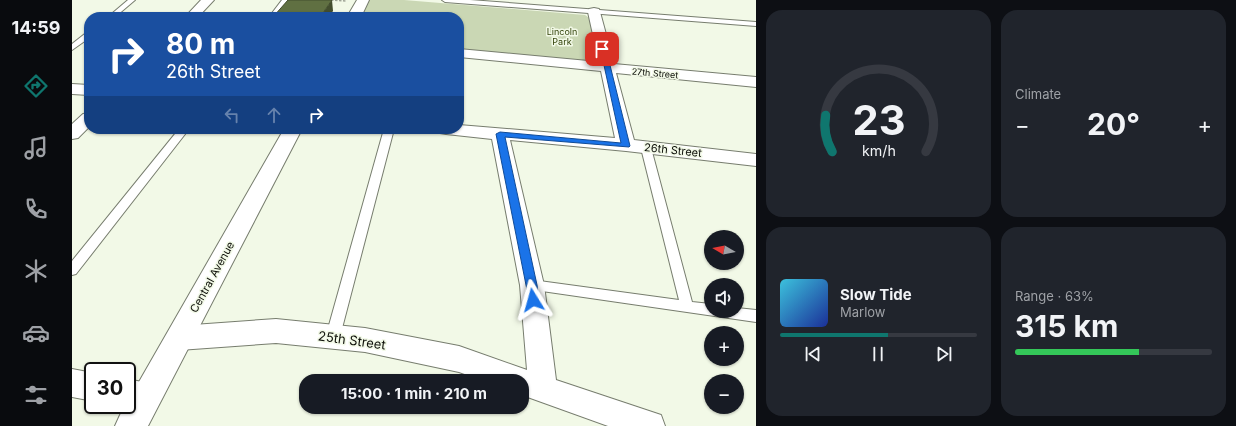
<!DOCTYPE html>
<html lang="en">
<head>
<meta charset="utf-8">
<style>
  :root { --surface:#171b24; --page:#20242c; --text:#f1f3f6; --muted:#9ea1a6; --line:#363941; --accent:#0f766e }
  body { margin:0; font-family:Inter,sans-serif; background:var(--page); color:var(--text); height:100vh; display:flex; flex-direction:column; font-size:15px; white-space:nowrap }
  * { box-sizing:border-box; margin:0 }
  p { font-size:13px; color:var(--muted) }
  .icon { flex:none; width:22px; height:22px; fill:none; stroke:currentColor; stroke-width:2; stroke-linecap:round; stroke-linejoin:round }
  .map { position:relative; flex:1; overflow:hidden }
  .sheet { display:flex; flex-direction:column; gap:10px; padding:10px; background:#0d0f14; width:480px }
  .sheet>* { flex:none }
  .banner { position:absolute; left:12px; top:12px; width:380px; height:122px; border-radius:16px; box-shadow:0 1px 3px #0004; background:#1a4fa0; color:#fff; overflow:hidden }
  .needle { width:26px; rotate:280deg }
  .buttons { position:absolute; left:632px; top:230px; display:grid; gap:8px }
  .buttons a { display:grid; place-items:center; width:40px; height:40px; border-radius:50%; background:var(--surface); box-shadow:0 1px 3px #0004; font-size:20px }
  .speed { position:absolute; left:12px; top:362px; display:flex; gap:8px; font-size:20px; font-weight:700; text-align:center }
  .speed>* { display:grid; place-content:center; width:52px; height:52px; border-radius:50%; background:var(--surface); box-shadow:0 1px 3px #0004; line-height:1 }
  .speed .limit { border:2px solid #111; border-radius:6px; background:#fff; color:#111 }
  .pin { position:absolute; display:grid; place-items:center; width:34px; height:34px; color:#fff; margin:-17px; border-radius:8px; box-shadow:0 2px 6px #0006 }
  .me { position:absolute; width:44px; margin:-22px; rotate:352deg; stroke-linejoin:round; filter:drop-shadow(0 0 3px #0008) }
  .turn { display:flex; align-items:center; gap:14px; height:84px; padding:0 16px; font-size:18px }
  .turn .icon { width:52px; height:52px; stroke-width:2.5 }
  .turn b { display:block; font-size:28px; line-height:34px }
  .lanes { display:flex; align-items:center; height:38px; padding:0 16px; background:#0003; justify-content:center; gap:20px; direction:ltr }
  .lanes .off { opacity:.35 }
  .big { font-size:30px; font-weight:700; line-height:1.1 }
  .sheet .widget { flex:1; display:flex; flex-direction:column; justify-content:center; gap:6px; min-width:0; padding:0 14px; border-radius:16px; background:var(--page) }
  .sheet .dial { align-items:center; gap:0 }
  .dial svg { height:104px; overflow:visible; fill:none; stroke:var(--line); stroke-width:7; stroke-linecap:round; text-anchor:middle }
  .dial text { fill:var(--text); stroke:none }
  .song { display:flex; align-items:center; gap:12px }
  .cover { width:48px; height:48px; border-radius:6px; background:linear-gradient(135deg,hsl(190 70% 55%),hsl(230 70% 35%)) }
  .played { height:4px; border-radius:2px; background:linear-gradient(90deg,var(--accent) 55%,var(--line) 55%) }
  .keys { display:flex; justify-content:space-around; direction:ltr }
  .heat { display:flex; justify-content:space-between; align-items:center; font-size:22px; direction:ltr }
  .charge { height:6px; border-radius:3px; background:linear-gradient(90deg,#34c759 63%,var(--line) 0) }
  .sheet .tiles { flex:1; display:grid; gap:10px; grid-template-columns:repeat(2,1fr) }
  .trip { position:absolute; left:227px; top:374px; width:230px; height:40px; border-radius:16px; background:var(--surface); box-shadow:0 1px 3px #0004; font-weight:700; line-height:40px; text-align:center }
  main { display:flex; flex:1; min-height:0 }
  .tabs { display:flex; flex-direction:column; width:72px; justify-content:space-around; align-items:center; background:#090b0e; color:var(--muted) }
  .tabs .icon { width:28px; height:28px }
  .tabs .on { color:var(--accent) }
  .tabs b { font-size:18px; color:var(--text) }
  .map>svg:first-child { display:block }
  .green { fill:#cad7b4 }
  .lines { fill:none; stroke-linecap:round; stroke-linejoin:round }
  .service-casing { stroke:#777d6e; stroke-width:2 }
  .minor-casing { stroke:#777d6e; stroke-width:2 }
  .tertiary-casing { stroke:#777d6e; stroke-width:2 }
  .path { stroke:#a0a597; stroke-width:1.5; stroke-dasharray:2.5 1.5; stroke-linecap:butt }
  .service { fill:#fff; fill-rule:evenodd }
  .minor { fill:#fff; fill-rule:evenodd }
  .tertiary { fill:#fff; fill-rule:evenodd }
  .shaded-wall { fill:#434e2e }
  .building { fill:#607042; stroke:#434e2e }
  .route { fill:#1a73e8; stroke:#114b97 }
  .labels { text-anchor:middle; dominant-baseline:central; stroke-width:3; stroke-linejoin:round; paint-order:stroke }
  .far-park-label { font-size:9px; fill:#33430a; stroke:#f2f9e7 }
  .far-street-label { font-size:9px; fill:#0c0e08; stroke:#f2f9e7 }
  .street-label { font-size:11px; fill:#0c0e08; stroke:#f2f9e7 }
  .near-street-label { font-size:13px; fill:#0c0e08; stroke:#f2f9e7 }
</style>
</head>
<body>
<main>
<nav class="tabs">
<b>14:59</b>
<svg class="icon on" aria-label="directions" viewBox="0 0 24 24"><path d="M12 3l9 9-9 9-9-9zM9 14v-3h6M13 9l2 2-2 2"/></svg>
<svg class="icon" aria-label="music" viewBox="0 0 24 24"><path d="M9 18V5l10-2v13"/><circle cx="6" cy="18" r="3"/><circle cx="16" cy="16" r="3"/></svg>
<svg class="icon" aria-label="phone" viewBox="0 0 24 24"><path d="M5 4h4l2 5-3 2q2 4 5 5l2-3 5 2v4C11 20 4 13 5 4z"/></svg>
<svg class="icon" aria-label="climate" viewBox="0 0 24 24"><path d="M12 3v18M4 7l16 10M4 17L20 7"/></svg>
<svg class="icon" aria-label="car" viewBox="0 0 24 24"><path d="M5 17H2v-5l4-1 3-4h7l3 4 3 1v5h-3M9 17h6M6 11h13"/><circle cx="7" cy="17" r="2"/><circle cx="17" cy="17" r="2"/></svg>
<svg class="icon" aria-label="filters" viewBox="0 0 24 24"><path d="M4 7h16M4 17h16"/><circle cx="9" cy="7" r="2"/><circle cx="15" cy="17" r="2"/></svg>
</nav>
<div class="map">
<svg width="684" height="426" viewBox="0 0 684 426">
  <rect width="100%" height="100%" fill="#f2f9e7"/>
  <path class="green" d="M294,0H332L513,15L519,19L529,59L522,63L387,50V17H285Z"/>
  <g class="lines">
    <g class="service-casing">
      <path id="service" d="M56,0H63L43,17H36Z
        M210,0H216L203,17H197Z
        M370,0H398L684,22V26L373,2Z
        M14,33H17V38L0,50V44Z
        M107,129H117L4,274L0,275V261Z
        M312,129H322L268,336L266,340L261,342L256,340L254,336Z
        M574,145L579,148L620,302L639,304V311H665V308L684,310V322L456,289L454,285L456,281L460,280L607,300L569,148Z"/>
    </g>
    <g class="minor-casing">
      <path id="minor" d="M129,0H142L126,17H113Z
        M522,8L527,9L528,12L542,64L684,77V87L544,73L562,140L684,154V166L554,151L438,140L472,285L484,380L589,415L593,426H536L450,395V381H412L387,372L293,352L204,343L107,350L98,346L94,338L98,330L107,326L204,319L293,328L387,346L455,370L448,285L420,139L374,134L368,133L365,129H387V125L543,138L529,71L387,57V49L527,62L516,12L517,9Z
        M0,84L17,85V95L0,94Z
        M17,113V127L6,138L0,139V124L11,114Z
        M0,369L21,373V401L0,397Z
        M55,379L75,383L85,387L89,397L85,407L75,411L50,405H55Z"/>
    </g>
    <g class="tertiary-casing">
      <path id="tertiary" d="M285,0H297L289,17H275Z
        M212,129H230L76,426H43L48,415Z"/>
    </g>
    <path class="path" d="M259,0L275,1"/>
    <use href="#service" class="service"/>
    <use href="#minor" class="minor"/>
    <use href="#tertiary" class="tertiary"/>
  </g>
  <path class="shaded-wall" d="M260,0L261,11L257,17H248Z"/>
  <path class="building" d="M216,0H260L248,17H201Z"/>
  <path class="route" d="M528,47L534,49L558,146L557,147L433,137L465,285L467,300L465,303L461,305L458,303L454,285L424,134L428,132L549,143Z"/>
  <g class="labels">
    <g class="far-park-label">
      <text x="490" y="31">Lincoln<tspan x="490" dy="10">Park</tspan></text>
    </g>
    <g class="far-street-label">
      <text transform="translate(583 73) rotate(5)">27th Street</text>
    </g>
    <g class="street-label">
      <text transform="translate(601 150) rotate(6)">26th Street</text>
      <text transform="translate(140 277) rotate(-61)">Central Avenue</text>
    </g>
    <g class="near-street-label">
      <text transform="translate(280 340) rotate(8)">25th Street</text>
    </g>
  </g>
</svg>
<div class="buttons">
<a><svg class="needle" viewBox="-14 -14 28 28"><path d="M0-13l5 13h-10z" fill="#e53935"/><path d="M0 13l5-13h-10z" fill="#9ea1a6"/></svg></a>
<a><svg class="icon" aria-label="sound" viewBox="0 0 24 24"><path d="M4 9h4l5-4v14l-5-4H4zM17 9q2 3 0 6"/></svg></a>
<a>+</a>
<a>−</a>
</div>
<div class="speed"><div class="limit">30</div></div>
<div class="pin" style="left:530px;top:49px;background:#d93025"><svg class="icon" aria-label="arrive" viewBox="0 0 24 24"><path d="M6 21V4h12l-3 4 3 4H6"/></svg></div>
<svg class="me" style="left:461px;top:300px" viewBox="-20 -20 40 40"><path d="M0-17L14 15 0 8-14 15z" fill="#1a73e8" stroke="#fff" stroke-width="4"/></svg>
<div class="trip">15:00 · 1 min · 210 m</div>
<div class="banner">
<div class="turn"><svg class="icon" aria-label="right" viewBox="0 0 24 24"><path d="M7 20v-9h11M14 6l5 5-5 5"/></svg><div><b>80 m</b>26th Street</div></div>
<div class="lanes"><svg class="icon off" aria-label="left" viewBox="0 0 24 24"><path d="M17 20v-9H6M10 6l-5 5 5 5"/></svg><svg class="icon off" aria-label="ahead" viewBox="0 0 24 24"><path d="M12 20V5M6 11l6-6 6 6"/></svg><svg class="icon" aria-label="right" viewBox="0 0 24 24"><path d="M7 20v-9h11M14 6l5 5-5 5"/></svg></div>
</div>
</div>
<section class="sheet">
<div class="tiles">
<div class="widget dial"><svg viewBox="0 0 100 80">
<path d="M14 69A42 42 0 1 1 86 69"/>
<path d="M14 69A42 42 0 0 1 9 41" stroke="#0f766e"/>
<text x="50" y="56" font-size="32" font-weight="700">23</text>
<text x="50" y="72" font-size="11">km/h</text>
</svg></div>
<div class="widget"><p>Climate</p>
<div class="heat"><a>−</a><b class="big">20°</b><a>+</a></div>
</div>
<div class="widget">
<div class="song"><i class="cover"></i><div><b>Slow Tide</b><p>Marlow</p></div></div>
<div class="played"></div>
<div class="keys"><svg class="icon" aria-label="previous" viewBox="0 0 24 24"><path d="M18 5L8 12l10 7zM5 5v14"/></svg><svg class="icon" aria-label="pause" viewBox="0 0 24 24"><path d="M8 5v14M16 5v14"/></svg><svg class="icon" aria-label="next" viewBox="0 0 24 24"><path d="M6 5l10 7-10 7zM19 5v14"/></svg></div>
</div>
<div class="widget"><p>Range · 63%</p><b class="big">315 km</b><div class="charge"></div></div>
</div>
</section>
</main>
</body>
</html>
